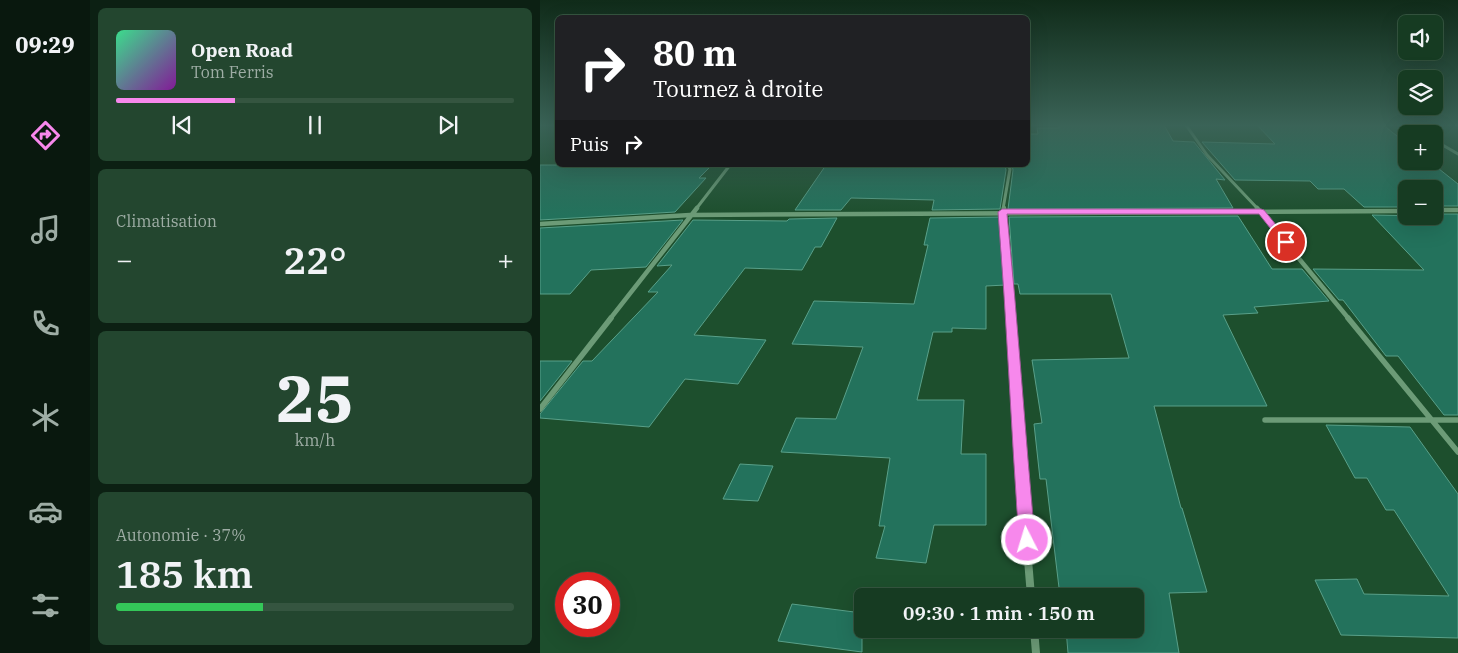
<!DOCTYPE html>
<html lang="fr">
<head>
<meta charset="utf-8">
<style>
  :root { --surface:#163b22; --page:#23462f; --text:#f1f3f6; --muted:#9eada5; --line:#355540; --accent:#f788ec }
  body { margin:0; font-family:"IBM Plex Serif",serif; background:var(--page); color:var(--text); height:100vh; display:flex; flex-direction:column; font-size:19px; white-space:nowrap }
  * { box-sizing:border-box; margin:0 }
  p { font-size:16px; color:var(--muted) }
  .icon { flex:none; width:28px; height:28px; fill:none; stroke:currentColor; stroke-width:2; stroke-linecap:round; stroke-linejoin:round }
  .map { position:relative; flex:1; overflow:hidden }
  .drawer { display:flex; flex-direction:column; gap:8px; padding:8px; background:#0c2013; width:450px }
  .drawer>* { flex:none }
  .top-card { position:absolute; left:15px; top:15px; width:475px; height:152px; border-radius:8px; box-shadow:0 5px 20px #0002,0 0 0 1px var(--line); background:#202124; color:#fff; overflow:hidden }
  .fabs { position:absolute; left:858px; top:15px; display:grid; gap:10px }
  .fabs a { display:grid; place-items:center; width:45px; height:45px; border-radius:8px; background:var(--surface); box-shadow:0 5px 20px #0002,0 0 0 1px var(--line); font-size:25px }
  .speed { position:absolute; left:15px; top:572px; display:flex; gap:10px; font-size:25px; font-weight:700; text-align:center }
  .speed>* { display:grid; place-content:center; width:65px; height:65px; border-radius:50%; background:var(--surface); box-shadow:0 5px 20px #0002,0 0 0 1px var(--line); line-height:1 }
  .speed .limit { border:8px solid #d22; background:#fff; color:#111 }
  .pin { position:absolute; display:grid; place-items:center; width:42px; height:42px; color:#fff; margin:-21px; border:2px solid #fff; border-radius:50%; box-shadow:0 1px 5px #0007 }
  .me { position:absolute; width:55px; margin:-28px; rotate:355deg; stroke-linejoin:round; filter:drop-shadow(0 0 4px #0008) }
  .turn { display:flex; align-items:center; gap:18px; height:105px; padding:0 15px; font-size:22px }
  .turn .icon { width:65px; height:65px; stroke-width:2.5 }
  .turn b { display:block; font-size:35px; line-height:42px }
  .then { display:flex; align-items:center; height:48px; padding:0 15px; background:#0003; gap:10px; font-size:19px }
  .big { font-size:38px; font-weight:600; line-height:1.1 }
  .drawer .card { flex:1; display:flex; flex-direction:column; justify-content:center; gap:8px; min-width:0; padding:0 18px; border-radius:8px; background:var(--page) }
  .drawer .dial { align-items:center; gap:0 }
  .dial b { font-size:65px; line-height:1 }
  .song { display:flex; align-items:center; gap:15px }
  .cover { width:60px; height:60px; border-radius:8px; background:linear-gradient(135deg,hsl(150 70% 55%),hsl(290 70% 35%)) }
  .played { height:5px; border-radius:2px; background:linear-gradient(90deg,var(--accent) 30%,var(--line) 30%) }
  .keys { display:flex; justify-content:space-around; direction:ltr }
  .heat { display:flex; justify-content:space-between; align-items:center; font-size:28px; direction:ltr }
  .charge { height:8px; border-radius:4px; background:linear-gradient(90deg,#34c759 37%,var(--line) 0) }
  .trip { position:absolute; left:314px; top:588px; width:290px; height:50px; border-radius:8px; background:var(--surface); box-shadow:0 5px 20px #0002,0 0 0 1px var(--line); font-weight:600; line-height:50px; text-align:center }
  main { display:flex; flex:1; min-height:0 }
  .tabs { display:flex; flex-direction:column; width:90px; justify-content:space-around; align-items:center; background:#09180e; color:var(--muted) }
  .tabs .icon { width:35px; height:35px }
  .tabs .on { color:var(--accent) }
  .tabs b { font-size:22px; color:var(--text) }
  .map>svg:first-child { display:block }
  .building { fill:#23725c; stroke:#59a089 }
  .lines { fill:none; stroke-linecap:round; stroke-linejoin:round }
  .minor-far3 { stroke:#6c9b77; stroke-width:3 }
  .minor-far2 { stroke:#6c9b77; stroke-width:4.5 }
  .minor-far1 { stroke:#6c9b77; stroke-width:5.5 }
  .minor { stroke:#6c9b77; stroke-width:8 }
  .route { fill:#f788ec; stroke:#a15899 }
</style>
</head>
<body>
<main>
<nav class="tabs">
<b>09:29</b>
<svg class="icon on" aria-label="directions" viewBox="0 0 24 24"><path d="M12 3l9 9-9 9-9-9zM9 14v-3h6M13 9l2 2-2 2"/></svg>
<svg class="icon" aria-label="music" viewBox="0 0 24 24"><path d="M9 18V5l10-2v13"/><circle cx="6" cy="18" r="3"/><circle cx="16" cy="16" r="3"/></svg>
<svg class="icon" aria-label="phone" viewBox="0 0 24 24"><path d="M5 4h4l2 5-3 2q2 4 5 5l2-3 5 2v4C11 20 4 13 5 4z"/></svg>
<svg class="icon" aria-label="climate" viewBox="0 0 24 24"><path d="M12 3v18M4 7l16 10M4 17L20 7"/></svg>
<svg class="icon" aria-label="car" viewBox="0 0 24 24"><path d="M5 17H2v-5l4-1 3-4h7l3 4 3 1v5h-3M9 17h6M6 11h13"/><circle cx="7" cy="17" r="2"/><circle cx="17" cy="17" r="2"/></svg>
<svg class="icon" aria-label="filters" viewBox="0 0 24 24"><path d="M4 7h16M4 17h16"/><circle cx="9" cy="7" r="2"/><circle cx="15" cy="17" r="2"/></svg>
</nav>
<section class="drawer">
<div class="card">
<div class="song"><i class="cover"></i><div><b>Open Road</b><p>Tom Ferris</p></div></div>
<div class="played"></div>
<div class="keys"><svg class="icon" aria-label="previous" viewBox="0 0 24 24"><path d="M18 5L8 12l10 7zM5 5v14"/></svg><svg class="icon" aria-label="pause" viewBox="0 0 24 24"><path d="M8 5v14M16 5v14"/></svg><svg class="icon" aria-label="next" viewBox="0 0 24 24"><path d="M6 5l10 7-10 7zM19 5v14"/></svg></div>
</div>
<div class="card"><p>Climatisation</p>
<div class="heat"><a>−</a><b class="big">22°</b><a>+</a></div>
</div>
<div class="card dial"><b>25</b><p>km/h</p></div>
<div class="card"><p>Autonomie · 37%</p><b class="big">185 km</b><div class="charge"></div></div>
</section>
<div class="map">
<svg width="918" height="653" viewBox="0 0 918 653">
  <rect width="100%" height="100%" fill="#1d4f2d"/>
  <path class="building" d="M519,125H624L633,141L654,142L685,180L676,179L693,208L468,209L473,170L472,165H488V134H498L497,128H519Z
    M717,125H843L866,143V161H889L918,184V206H894V189H866V207H824L804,189H778L770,181L695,180L662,142L735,144Z
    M0,165H172L159,178H166L135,212L0,220Z
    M286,165H465L466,170L460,209L392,210L394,200L311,198L301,210H255Z
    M894,214H918V415H904L858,356H846L803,300H799L773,269L884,270L832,215L894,216Z
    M698,216L732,269H762L789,301L714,307L718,313L683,315L727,406H614L641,508H642L667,592L629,593L639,653H528L526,629H595V596H520L506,479H500L494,424L502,423L492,360L589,358L571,294H480L478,284H474L469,217Z
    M461,217L466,285L446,286V329L412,328V332H393L377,400H424L421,454H446V525H394L386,563L336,558L345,526H339L350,458L241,452L256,418L296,419L323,347L252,344L274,301L374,304L388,245H384L390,218Z
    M297,218L281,247H275L262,270L205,268L154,335L226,340L198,384L145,379L109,427L0,418V414L43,361H52L118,292H108L132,265L117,266L153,220L247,221L249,219Z
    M143,220L106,267L51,270L30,294H0V228Z
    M0,361H32L0,401Z
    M786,425L870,427L918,494V638L801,635L775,580L817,579L824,594L909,596L854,510H846L827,478H815Z
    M200,464L233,466L218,501L183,499Z
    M252,604L322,613V652L238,641Z"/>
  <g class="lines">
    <path class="minor-far3" d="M646,125L667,155L718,209
      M868,125L884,134
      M894,140L918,154
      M156,209L190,165
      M463,209L470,169L468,165"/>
    <path class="minor-far2" d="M464,208L473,319
      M717,208L809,319
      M894,210H918
      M0,224L150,215L866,211
      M70,319L157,208"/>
    <path class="minor-far1" d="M473,318L480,464
      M808,318L918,452
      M0,409L71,318
      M725,420H918"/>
    <path class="minor" d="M480,463L491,596
      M494,629L496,653"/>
  </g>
  <linearGradient id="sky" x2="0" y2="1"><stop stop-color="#102b19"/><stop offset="0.58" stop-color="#3a6357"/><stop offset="1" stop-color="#3a6357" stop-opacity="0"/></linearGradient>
  <rect width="918" height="216" fill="url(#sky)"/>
  <path class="route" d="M462,209H721L724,210L750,242L742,243L719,214H467C478,323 485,432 495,540L493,546L487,548L481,546L479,540C471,431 467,321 458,212Z"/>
</svg>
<div class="fabs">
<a><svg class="icon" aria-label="sound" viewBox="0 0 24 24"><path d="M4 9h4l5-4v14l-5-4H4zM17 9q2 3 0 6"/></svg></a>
<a><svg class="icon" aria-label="layers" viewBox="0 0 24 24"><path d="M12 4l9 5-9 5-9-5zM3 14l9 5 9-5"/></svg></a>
<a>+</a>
<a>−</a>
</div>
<div class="speed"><div class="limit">30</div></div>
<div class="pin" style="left:746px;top:242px;background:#d93025"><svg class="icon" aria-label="arrive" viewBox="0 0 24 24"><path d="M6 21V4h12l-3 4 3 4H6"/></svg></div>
<svg class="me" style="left:487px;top:540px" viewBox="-20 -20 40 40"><circle r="17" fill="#f788ec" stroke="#fff" stroke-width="3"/><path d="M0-11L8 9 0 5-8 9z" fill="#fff"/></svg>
<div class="trip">09:30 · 1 min · 150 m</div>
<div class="top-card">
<div class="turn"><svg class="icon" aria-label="right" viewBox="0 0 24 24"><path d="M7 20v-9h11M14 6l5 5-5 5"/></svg><div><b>80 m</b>Tournez à droite</div></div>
<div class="then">Puis<svg class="icon" aria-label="right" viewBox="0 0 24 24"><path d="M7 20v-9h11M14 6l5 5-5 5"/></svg></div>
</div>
</div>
</main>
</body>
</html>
